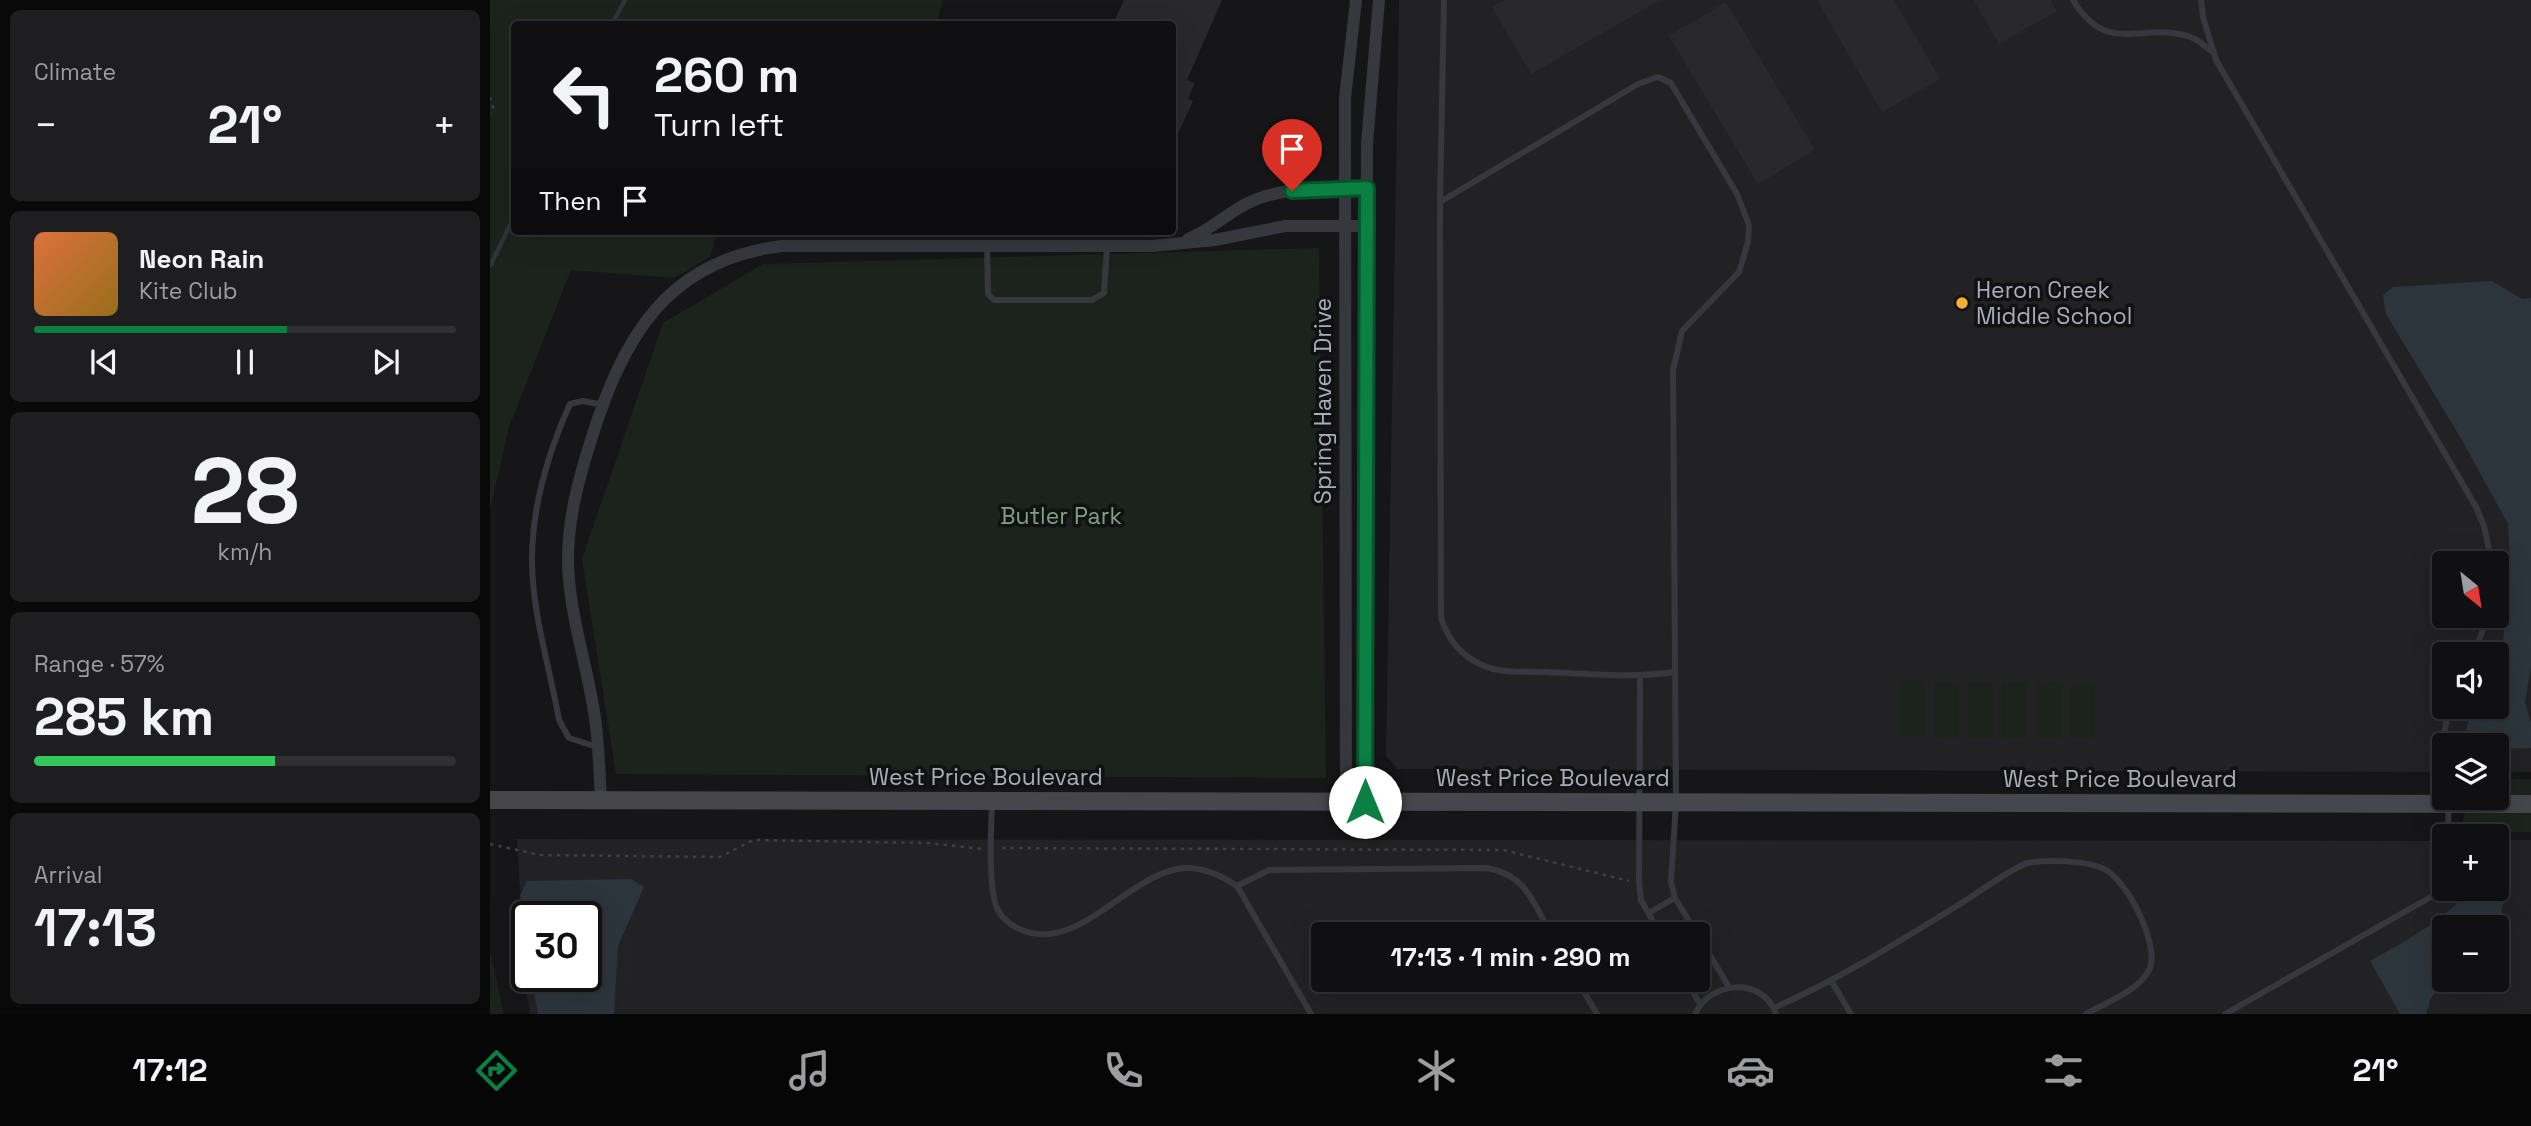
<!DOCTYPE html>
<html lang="en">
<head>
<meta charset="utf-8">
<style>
  :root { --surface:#101012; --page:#1e1e20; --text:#f1f3f6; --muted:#9c9d9f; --line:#303032; --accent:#0b8043 }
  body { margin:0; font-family:"Space Grotesk",sans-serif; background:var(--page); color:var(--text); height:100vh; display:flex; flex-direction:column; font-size:26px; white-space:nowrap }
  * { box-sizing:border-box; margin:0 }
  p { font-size:23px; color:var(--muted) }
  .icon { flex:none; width:38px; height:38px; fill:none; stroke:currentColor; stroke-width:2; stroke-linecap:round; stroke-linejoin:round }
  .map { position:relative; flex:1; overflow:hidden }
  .side { display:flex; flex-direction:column; gap:10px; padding:10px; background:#09090a; width:490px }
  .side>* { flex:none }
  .top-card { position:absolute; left:21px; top:21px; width:665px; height:214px; border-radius:7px; box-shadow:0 7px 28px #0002,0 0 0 2px var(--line); background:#101012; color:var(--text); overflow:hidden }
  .needle { width:46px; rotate:150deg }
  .controls { position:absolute; left:1942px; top:551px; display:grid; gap:14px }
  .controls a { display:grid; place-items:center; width:77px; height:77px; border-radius:7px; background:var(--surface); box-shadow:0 7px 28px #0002,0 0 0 2px var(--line); font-size:35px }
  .speed { position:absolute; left:21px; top:901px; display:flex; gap:14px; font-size:35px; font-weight:700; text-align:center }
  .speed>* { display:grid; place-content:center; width:91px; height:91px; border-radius:50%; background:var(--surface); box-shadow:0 7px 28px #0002,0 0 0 2px var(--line); line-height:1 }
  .speed .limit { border:4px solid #111; border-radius:10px; background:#fff; color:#111 }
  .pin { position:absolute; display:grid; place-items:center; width:60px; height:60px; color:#fff; margin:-72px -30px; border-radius:50% 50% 50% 0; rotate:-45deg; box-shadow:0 0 7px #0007 }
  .pin .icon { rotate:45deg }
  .me { position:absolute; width:77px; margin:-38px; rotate:0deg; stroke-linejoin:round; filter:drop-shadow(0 0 5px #0008) }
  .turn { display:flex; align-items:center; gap:24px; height:147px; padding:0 28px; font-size:32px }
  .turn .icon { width:91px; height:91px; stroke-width:2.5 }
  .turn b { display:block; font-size:49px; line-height:60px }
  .then { display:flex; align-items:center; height:66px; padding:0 28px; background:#0003; gap:14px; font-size:26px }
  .big { font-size:52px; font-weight:800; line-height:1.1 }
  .side .tile { flex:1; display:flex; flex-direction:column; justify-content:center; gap:10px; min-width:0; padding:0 24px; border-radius:10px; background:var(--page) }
  .side .dial { align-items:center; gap:0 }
  .dial b { font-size:91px; line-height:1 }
  .song { display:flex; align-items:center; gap:21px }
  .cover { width:84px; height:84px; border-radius:10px; background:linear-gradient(135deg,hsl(20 70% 55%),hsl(40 70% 35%)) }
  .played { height:7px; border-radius:4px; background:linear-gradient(90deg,var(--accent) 60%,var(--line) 60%) }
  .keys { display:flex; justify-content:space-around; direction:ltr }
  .heat { display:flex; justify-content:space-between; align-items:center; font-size:38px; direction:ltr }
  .charge { height:10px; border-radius:5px; background:linear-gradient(90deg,#34c759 57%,var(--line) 0) }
  .trip { position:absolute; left:821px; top:922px; width:399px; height:70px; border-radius:7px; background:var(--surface); box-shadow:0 7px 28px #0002,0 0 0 2px var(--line); font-weight:800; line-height:70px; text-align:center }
  .tabs { display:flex; height:112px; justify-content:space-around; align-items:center; background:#060607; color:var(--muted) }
  .tabs .icon { width:49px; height:49px }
  .tabs .on { color:var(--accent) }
  .tabs b { font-size:32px; color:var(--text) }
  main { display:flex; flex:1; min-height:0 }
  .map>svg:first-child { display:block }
  .built { fill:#222225; fill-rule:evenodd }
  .green { fill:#1c231d }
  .water { fill:#2c353c }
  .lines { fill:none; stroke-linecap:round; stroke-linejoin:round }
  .stream { stroke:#2c353c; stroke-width:4.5 }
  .building { fill:#29292c }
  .path { stroke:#3d3f44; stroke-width:2.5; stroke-dasharray:3.5 5; stroke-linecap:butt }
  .lane { stroke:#37383d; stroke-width:6 }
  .street { stroke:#37383d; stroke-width:12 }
  .secondary { stroke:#45474d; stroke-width:18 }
  .route-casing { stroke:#07532c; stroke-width:18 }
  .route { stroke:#0b8043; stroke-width:12 }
  .poi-dot { fill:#f2b134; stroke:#111113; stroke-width:2.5 }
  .labels { text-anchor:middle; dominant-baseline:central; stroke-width:7; stroke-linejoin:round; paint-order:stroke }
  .poi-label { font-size:23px; fill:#a8adb8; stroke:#111113; text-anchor:start }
  .street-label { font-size:23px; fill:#a8adb8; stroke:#111113 }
  .park-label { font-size:23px; fill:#7fa381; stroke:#111113 }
</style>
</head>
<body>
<main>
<section class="side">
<div class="tile"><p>Climate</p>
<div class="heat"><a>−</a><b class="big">21°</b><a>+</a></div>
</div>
<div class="tile">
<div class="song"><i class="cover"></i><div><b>Neon Rain</b><p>Kite Club</p></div></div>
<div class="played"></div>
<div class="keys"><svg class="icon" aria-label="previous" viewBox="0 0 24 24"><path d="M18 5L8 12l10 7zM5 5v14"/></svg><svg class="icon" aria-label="pause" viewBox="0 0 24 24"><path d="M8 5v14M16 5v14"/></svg><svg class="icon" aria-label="next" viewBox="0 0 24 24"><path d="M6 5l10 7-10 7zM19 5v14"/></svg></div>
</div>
<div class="tile dial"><b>28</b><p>km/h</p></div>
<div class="tile"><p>Range · 57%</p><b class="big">285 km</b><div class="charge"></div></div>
<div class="tile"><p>Arrival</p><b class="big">17:13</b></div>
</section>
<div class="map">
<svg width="2041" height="1014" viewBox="0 0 2041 1014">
  <rect width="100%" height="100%" fill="#161618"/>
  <path class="built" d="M909,0H2041V772H2007V746H1955V772L907,769L896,755ZM1955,564H2007V616H1955ZM1955,654H2007V707H1955Z
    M27,839L1955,841V889H2007V840H2041V1014H40L36,991ZM37,917H96V976H37ZM1955,928H2007V980H1955ZM833,934H1208V980H833Z"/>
  <path class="green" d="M0,0H453L446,24H24V231H228L220,257L184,278L81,270L19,427L0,510Z
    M829,248L836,778L126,774L92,559L173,323L273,264Z
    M1410,681H1435V737H1410Z
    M1444,682H1469V737L1444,738Z
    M1478,682H1503V738H1478Z
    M1512,682H1537V738H1512Z
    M1571,682V738H1546L1547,683Z
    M1580,683H1605V738H1580Z
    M2007,779H2041V795H2007Z
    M1975,813H2041V832L1970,833Z
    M0,952L14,1014H0Z"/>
  <path class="water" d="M2002,281L2032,299L2041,298V667L2035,702L2041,723V748L2007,749V746L1988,745L1976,730L1983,707H2007V654L2013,641L2021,581L2018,524L1973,442L1896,314L1893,295L1903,287Z
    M2011,872L2018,882L2011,914L2000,927L1955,928V980L1941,998L1936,1014H1910L1880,961C1917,940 1953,921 1981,889H2007V874Z
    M141,879L154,887L128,946L124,1014H48L41,977L96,976V917H37V947L30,895L37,881Z"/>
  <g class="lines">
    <path class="stream" d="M122,24L135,0
      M0,266L24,217"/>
  </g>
  <path class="building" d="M634,0H732L697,80L705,83L698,99L703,101L682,147V24H623Z
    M1015,0H1170L1041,74L1002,7Z
    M1327,0H1404L1450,79L1392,112Z
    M1484,0H1561L1567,11L1509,44Z
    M1236,2L1325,150L1268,184L1179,36Z"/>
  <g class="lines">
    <path class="path" d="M0,97L3,108L0,114
      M0,844L50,855L230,857L263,840L438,843L492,849
      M512,848L1013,850L1139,881"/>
    <path class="lane" d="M954,0L950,202L951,618C958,639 971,656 992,665C1011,674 1035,671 1056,672C1099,674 1142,678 1185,672
      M1583,0C1618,59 1655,19 1703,38C1709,41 1716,47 1721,51
      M1711,0L1713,17L1726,60L1986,507L1994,526L2002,564
      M950,202L1148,84L1168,77L1181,83L1247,194L1259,225L1258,242L1249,272L1192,331L1183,370L1186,803L1181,882L1185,898L1207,934
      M497,245L498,294L504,300H602L614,293L617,247
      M1984,654L1998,616
      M1150,677L1149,881L1151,900L1170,934
      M107,747L79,738L69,720C60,668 42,613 42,560C42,506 58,453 80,404L93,401L113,405
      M1955,762L1953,739L1959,707
      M502,804C501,827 498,884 506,905C509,916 518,923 527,928C584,957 634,879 687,869C709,865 729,874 747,886L821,1014
      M1958,807L1959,836
      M747,886L779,870L997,868C1037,875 1043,903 1061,934
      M1158,913L1185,898
      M1208,935L1239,987
      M1087,980L1107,1014
      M1196,980L1210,1004
      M1342,982L1361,1014
      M1284,1008C1350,979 1408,942 1470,904C1485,895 1524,866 1538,863C1556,859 1596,861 1612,868C1636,877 1669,943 1660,968C1650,991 1616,1002 1596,1014
      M1205,1014C1220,981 1273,976 1286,1014
      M1735,1014L1946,894L1955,883"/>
    <path class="street" d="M698,239C719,231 734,216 754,205C791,185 836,189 877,188
      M111,801C109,769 109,736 103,706C95,658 78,607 78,559C78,518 89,478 101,440C133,337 177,260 292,246H662L725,240L795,226H877
      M856,802L855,145V98L866,0
      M875,802L877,144L889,0"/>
    <path class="secondary" d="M0,800L2041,804"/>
  </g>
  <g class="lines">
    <g class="route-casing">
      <path id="route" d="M802,191L877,188L875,802"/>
    </g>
    <use href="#route" class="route"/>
  </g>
  <circle class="poi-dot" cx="1472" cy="303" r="7"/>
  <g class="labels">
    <g class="poi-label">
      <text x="1486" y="290">Heron Creek<tspan x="1486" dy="26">Middle School</tspan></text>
    </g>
    <g class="street-label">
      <text transform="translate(833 401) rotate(-90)">Spring Haven Drive</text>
      <text x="496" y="777">West Price Boulevard</text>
      <text x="1063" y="778">West Price Boulevard</text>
      <text x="1630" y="779">West Price Boulevard</text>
    </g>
    <g class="park-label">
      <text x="571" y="516">Butler Park</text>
    </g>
  </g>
</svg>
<div class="controls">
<a><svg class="needle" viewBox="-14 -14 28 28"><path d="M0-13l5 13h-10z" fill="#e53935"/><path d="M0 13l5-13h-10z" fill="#9c9d9f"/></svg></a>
<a><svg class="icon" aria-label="sound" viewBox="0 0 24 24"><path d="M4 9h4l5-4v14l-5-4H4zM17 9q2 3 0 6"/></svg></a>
<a><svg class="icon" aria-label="layers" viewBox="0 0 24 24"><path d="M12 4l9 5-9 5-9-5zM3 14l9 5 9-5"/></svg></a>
<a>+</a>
<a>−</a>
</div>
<div class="speed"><div class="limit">30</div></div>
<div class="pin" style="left:802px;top:191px;background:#d93025"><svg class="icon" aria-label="arrive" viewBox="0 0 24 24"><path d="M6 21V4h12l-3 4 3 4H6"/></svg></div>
<svg class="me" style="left:875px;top:802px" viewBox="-20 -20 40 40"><circle r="19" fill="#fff"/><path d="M0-13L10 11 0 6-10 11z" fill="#0b8043"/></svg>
<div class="trip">17:13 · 1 min · 290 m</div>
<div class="top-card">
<div class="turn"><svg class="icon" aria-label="left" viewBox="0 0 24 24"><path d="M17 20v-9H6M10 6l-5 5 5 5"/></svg><div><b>260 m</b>Turn left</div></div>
<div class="then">Then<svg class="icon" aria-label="arrive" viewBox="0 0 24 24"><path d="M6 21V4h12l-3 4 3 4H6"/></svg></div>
</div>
</div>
</main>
<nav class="tabs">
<b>17:12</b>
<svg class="icon on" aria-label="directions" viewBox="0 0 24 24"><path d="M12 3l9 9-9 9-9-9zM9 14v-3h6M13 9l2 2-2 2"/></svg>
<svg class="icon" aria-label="music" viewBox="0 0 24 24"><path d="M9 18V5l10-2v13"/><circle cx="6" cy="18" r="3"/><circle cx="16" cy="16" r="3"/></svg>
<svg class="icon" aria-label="phone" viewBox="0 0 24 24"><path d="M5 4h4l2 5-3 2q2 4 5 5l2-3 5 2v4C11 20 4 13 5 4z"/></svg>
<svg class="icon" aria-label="climate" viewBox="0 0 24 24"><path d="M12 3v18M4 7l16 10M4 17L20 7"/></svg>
<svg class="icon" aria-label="car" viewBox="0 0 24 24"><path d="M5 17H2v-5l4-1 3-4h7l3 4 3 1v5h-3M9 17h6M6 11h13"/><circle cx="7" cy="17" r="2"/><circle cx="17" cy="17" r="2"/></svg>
<svg class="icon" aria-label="filters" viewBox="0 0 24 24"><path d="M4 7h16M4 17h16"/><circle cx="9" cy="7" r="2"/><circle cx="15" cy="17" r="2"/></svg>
<b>21°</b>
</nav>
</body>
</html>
